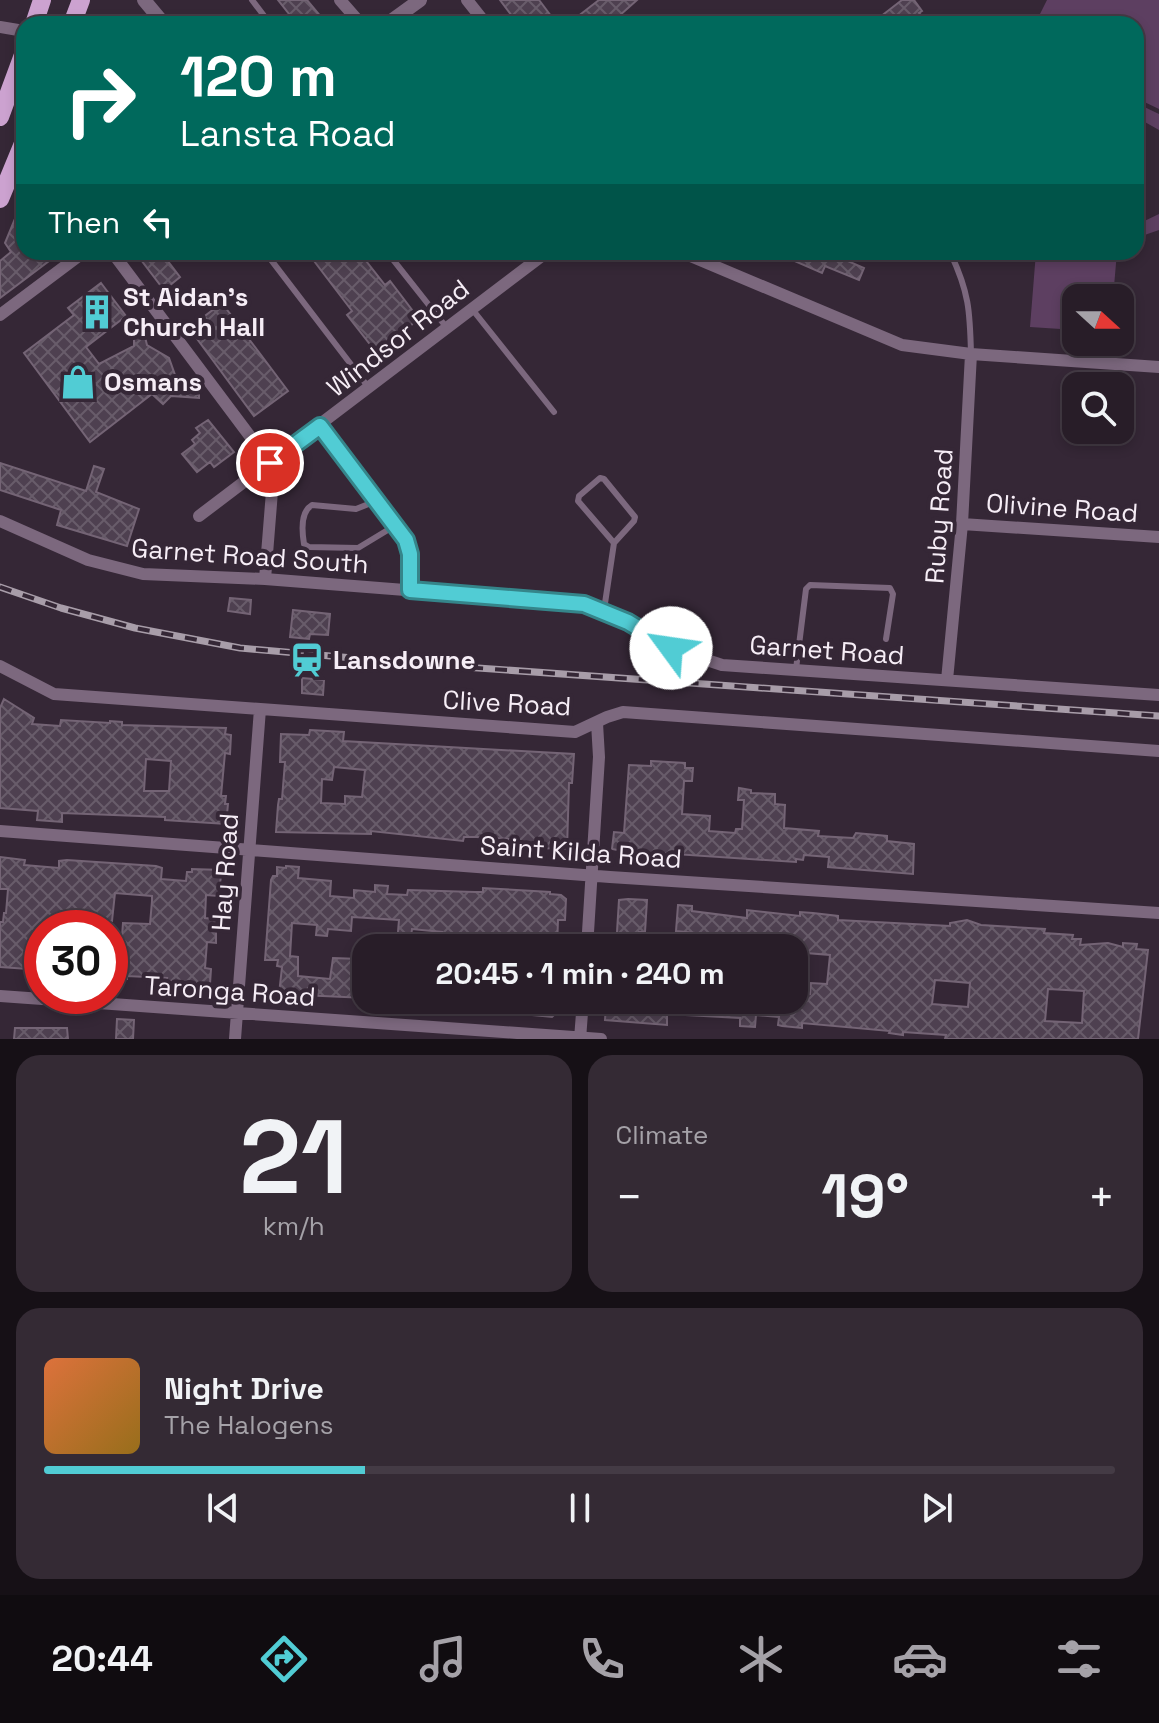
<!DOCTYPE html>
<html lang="en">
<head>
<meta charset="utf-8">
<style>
  :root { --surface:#281d28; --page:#342a34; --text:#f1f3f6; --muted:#a5a2a8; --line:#443b45; --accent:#51ccd4 }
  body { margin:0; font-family:"Space Grotesk",sans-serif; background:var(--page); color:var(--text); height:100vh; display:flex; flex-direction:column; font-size:30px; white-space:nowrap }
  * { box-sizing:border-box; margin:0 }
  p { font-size:26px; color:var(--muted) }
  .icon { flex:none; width:44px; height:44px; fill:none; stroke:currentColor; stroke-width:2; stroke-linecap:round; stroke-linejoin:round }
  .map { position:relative; height:1039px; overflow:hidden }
  .sheet { display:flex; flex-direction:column; gap:16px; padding:16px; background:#161016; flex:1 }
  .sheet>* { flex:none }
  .top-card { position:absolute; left:16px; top:16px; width:1128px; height:244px; border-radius:24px; box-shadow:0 4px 12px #0003,0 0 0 2px var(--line); background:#00695c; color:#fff; overflow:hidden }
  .needle { width:52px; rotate:111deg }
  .controls { position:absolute; left:1062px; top:284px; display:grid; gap:16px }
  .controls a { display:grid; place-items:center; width:72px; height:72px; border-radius:16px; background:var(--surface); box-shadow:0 4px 12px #0003,0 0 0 2px var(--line); font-size:40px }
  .speed { position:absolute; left:24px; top:910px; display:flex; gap:16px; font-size:40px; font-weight:700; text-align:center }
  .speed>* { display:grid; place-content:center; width:104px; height:104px; border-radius:50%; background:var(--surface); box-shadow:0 4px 12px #0003,0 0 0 2px var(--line); line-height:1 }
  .speed .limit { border:12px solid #d22; background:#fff; color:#111 }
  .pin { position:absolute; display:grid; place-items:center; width:68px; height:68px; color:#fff; margin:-34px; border:4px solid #fff; border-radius:50%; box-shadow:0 2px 8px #0007 }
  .me { position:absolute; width:88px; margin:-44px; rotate:301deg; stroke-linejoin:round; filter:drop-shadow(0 0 6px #0008) }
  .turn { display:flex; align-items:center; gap:28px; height:168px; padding:0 32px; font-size:36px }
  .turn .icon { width:104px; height:104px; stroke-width:2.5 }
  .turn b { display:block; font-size:56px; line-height:68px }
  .then { display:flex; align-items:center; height:76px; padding:0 32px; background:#0003; gap:16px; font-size:30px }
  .big { font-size:60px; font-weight:700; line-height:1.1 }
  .sheet .widget { flex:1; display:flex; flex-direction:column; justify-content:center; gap:12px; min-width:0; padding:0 28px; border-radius:24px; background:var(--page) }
  .sheet .dial { align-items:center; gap:0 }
  .dial b { font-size:104px; line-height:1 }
  .song { display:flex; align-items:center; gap:24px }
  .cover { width:96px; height:96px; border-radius:12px; background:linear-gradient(135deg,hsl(20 70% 55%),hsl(40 70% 35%)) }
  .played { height:8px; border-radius:4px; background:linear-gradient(90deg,var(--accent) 30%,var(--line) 30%) }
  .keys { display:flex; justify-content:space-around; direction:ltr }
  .heat { display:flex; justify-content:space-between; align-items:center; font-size:44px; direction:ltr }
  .sheet .tiles { flex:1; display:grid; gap:16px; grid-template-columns:1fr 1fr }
  .widget:last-child { grid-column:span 2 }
  .trip { position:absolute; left:352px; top:934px; width:456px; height:80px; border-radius:24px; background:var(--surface); box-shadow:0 4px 12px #0003,0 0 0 2px var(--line); font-weight:700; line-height:80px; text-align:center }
  .tab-bar { display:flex; height:128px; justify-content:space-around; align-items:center; background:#100c10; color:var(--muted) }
  .tab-bar .icon { width:56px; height:56px }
  .tab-bar .current { color:var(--accent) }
  .tab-bar b { font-size:36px; color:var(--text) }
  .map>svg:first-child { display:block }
  .garden { fill:#5d3f61 }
  .building { fill:url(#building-cross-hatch); stroke:#746475; stroke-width:2; fill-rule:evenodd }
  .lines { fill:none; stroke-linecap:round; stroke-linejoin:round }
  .service { stroke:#7c687e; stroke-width:6 }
  .minor { stroke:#7c687e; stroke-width:12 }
  .tertiary { stroke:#7c687e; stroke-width:14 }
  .primary { stroke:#cca2d0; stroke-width:18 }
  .rail-casing { stroke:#a89da9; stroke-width:7 }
  .rail { stroke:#352736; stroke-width:4; stroke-dasharray:12; stroke-linecap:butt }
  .route-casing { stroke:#35858a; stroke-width:20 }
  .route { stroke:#51ccd4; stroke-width:14 }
  .labels { text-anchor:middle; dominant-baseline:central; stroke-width:8; stroke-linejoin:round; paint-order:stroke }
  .poi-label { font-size:26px; font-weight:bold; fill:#f6edf6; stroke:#352736; text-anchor:start }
  .street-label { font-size:26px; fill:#f6edf6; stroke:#352736 }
</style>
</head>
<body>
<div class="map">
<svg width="1159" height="1039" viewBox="0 0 1159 1039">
  <defs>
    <pattern id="building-cross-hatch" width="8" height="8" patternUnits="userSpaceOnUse" patternTransform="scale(2)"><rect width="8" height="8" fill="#4e4050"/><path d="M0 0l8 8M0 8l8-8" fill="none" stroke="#685c6a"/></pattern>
  </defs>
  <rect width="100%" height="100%" fill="#352736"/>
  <path class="garden" d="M1047,0H1159V109L1136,98V24H1035Z
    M1136,103L1159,114V130L1136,117Z
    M1159,214V230L1136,238V225Z
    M1036,252H1117L1113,298H1076V330L1030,327Z"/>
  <path class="building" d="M278,0H307L327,24H297Z
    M500,0H539L557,24H518Z
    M599,0H637L610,24H568Z
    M902,0H914L922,11L919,13L922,16L912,24H871Z
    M24,197V252H61L0,298V261L11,252L5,243Z
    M135,252H161L180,277L164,290Z
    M318,252H359L385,285L390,281L419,319L376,352L347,315L352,311L311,257Z
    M774,252H827L864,268L859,280L825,266L822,273Z
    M101,283L126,316L86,347L99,364L134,346V337H145L147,345L169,358L175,375V386L199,395V398L171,396L163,404L152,394L90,442L24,353L74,315L68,308Z
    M222,303L288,391L254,416L189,328Z
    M208,420L234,452L214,467L210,462L197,472L182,454L195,444L192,440L200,433L196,428Z
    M0,463L86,491L94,466L104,469L96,492L139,509L127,546L57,525L61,510L0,490Z
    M230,598L251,600L250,614L228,611Z
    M293,610L330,614L328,635L310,634L309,639L290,637Z
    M302,678L324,680L323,695L302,693Z
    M4,699L34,718L32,724L60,726L61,720L110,723V721L122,722V725L226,728L225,734L231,735L230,754L225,753L221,796H226L225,804H228L226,824L165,820V817L62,813V822L37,820L38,811L0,808V708ZM146,759L171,761L169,791H144Z
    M310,730L344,732L343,741L574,754L572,783H569L567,849L508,847L509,839L476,837H464L463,841L371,831V834L276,832L278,805L279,799H282L285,762H280L281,734L309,735ZM334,767L365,770L362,797L345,796V804L321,803L322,779L332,780Z
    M651,761L685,763V768H693L692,781H684L682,814L710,816L709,831L735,833L736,829H742L744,800H738L739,788L751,790V793L775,794V804L785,805L784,828L819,831L818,836L853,838L856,833L887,836V841L914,844L913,874L828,867L829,857L804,855L803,860L796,859V862L660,853V858L612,849L614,832L624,833L629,765L651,766Z
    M0,857L25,860L24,865L59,868V861L67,860L156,866L162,868L161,879L186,881L187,872H192V869L222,870L218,896L206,895L205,918L215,919L213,932H216V943L207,942L205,968L211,969L210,984L194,983V986L172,985V981H166L167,978L127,976V979L110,978V950H121L123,923L150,924L152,901V896L115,893L112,921L63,919V928H42V970L0,967V922H3L4,913H6L8,889H0Z
    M286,866L299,867L298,878L331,881L330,896L354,898V890L375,892V885L388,886L387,894L407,895L408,890L475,892H483V888L550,892V894L561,895L566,899L565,920H558L557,948H518L519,939L479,936V946L442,945V932L412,929L410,944L397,943L399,920L352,917L351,931L328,929L327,936L316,935L317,925L292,923L290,956L298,957V976L330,979L333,958L360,959L359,975H366V998L279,994L282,967L277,966L278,960H265L271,880L273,876H277V867L286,868Z
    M628,899L647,900L645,932H639L638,948H616L619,900Z
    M678,905L692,906V911L747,918V910L800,916V912L813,913L838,916V920L950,926V923L967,920L981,925L1045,929L1044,933L1073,935L1072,939H1081L1080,945L1108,943L1123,947V943L1137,944L1136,949L1148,950L1138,1039H945L946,1035L903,1032V1035L889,1033L890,1031L802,1023V1028L782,1026L778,1025L779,1017L756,1015L755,1027L740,1026V1018L667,1014V1025L605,1020L606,1004L628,1005V1000H794V993L810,994L811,983L827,984L830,955L794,952V948H732L733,937L676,931ZM935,980L970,983L968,1007L932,1004ZM1048,989L1084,991L1082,1023L1045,1021Z
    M534,1000H557L555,1014L552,1017L533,1015Z
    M117,1019L134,1020L133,1039H116Z
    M15,1028H67L68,1039H14Z"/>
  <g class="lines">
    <path class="service" d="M252,0L268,21
      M147,24L157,16
      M265,252L369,388
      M387,252L447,328
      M950,252C969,292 970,311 971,354
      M472,309L554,412
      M376,501L356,509L312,505C300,512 302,532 304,544L309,547L358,548L396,525
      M604,610L614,543L634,521L635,517L604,479L600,478L579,496L578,501L614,543
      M796,669L806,589L810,585L890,588L893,594L886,639"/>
    <path class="minor" d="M340,0L361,24
      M467,0L486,24
      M0,27L24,31
      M112,252L270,463L273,479L265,579
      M681,252L902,345L971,354L1159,367
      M0,315L84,252
      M320,426L406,540L410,554V590
      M199,516L547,252
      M0,521L88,560L143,574L265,579L584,604L628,622L671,648L722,665L1159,695
      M962,524L1159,537
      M0,666L54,694L575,732L607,717L623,712L1159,751
      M947,680L962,524L971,354
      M0,831L610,877L1159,913
      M587,948L599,757L597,723
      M0,996L601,1039
      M235,1039L260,709
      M580,1039L583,1000"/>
    <path class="tertiary" d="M144,0L164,24
      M387,24L420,0"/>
    <path class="primary" d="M34,24L42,0
      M72,24L81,0
      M0,117L24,52
      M0,199L24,141"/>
    <g class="rail-casing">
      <path id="rail" d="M0,587L61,608L135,628L240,648L421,664L1159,716"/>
    </g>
    <use href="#rail" class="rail"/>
  </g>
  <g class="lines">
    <g class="route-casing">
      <path id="route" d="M270,463L320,426L406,540L410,554V590L584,604L628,622L671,648"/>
    </g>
    <use href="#route" class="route"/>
  </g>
  <defs>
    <g id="building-bare" transform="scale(2.76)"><path d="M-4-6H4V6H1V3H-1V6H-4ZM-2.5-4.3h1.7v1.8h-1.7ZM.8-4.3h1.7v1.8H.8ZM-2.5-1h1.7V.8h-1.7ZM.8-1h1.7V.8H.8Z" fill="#51ccd4" stroke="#352736" stroke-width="2.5" paint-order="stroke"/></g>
    <g id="shop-bare" transform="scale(2.76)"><path d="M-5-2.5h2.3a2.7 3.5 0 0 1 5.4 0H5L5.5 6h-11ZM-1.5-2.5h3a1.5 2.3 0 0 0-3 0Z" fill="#51ccd4" stroke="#352736" stroke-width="2.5" paint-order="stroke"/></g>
    <g id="station-bare" transform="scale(2.76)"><path d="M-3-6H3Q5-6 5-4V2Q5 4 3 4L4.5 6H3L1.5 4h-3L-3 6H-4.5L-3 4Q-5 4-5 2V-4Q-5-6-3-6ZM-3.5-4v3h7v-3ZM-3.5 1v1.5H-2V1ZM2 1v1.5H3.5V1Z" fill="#51ccd4" stroke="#352736" stroke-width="2.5" paint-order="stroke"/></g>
  </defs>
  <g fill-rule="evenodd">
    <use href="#building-bare" x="97" y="312"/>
    <use href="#shop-bare" x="78" y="382"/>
    <use href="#station-bare" x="307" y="660"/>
  </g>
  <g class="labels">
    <g class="poi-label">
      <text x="123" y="297">St Aidan's<tspan x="123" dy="30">Church Hall</tspan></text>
      <text x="104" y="382">Osmans</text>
      <text x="333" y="660">Lansdowne</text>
    </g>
    <g class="street-label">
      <text transform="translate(398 338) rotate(-38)">Windsor Road</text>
      <text transform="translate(1062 508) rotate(4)">Olivine Road</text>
      <text transform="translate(939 516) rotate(-86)">Ruby Road</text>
      <text transform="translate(250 556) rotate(4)">Garnet Road South</text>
      <text transform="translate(827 650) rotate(4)">Garnet Road</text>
      <text transform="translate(507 703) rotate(3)">Clive Road</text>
      <text transform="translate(581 852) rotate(4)">Saint Kilda Road</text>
      <text transform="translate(225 872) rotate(-86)">Hay Road</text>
      <text transform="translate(230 991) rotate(4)">Taronga Road</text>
    </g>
  </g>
</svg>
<div class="controls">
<a><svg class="needle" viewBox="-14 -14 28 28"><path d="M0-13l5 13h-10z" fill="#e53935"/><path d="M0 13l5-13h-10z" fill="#a5a2a8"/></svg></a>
<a><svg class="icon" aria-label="search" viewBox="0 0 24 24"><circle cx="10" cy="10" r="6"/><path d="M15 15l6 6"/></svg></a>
</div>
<div class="speed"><div class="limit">30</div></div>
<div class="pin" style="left:270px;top:463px;background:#d93025"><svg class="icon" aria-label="arrive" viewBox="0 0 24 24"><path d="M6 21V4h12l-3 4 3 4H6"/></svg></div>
<svg class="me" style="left:671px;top:648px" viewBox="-20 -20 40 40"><circle r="19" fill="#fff"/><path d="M0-13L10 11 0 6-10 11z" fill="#51ccd4"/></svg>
<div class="trip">20:45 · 1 min · 240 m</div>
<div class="top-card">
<div class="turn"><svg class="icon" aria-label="right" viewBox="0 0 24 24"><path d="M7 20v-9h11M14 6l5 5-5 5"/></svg><div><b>120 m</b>Lansta Road</div></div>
<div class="then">Then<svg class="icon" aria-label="left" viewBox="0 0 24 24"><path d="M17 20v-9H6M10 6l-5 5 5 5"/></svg></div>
</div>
</div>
<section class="sheet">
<div class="tiles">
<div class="widget dial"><b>21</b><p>km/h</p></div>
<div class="widget"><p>Climate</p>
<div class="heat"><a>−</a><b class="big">19°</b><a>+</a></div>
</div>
<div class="widget">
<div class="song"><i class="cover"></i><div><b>Night Drive</b><p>The Halogens</p></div></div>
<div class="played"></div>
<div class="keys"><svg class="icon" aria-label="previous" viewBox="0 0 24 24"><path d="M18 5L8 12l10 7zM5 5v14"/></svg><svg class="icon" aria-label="pause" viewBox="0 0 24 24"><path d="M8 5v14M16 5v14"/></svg><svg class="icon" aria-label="next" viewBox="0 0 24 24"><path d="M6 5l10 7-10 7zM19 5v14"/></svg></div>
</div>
</div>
</section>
<nav class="tab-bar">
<b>20:44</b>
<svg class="icon current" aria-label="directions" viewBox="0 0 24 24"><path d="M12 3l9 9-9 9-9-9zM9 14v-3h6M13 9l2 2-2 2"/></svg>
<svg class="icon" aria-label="music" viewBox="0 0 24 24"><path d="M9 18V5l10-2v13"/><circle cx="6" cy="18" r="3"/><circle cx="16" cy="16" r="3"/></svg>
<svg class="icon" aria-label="phone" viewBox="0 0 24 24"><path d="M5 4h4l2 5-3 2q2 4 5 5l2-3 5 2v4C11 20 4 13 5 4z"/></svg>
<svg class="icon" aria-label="climate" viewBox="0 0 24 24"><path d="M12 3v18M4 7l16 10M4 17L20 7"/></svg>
<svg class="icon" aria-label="car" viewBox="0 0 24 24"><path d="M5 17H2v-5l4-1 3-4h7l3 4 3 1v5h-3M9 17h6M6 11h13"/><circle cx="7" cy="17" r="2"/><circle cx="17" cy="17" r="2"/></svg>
<svg class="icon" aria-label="filters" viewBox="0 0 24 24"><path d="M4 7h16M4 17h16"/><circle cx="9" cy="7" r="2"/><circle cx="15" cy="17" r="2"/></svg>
</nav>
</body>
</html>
